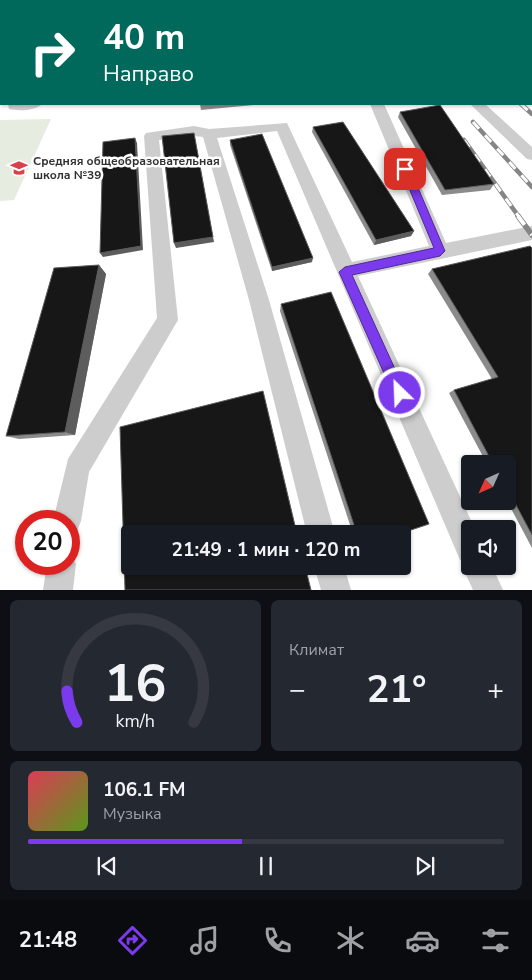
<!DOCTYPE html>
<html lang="ru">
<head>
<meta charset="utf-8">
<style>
  :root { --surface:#171b24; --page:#242831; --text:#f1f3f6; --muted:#9ea1a6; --line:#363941; --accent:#7c3aed }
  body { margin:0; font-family:"Nunito Sans",sans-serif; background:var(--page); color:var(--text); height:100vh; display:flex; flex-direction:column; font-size:19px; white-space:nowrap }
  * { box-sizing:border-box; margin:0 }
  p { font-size:16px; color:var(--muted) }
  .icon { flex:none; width:28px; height:28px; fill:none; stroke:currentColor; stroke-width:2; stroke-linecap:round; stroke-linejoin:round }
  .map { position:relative; height:590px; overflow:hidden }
  .side { display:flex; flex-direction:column; gap:10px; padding:10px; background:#0d0f14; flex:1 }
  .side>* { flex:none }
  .hud { position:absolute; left:0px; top:0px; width:532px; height:105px; box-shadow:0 1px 4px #0004; background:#00695c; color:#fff; overflow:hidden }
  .needle { width:32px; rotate:225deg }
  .buttons { position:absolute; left:461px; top:455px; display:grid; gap:10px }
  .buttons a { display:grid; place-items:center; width:55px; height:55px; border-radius:5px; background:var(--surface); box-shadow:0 1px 4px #0004; font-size:25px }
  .speed { position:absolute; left:15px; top:510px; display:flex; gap:10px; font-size:25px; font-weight:700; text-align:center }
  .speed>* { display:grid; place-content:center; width:65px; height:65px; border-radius:50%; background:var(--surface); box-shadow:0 1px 4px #0004; line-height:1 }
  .speed .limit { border:8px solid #d22; background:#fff; color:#111 }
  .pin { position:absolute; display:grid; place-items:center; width:42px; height:42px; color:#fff; margin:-21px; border-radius:10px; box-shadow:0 2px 8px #0006 }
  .me { position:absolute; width:55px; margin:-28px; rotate:336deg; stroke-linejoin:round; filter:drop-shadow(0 0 4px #0008) }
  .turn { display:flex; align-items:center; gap:18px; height:105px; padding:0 20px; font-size:22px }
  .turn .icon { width:65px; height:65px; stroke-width:2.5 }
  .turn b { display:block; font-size:35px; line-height:42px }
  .big { font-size:38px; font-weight:700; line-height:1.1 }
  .side .card { flex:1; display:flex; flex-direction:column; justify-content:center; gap:8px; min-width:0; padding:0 18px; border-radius:8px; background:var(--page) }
  .side .dial { align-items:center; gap:0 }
  .dial svg { height:130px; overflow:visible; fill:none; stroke:var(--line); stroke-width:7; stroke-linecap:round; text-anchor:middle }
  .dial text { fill:var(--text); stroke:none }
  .song { display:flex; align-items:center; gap:15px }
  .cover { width:60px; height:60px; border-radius:8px; background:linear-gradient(135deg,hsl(350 70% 55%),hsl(90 70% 35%)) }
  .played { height:5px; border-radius:2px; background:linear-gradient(90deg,var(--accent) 45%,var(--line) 45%) }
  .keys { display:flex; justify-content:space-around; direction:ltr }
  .heat { display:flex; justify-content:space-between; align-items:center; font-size:28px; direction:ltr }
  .side .tiles { flex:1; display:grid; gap:10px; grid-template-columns:1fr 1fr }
  .card:last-child { grid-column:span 2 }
  .trip { position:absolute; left:121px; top:525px; width:290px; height:50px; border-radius:5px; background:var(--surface); box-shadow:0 1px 4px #0004; font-weight:700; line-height:50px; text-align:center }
  .dock { display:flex; height:80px; justify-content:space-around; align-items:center; background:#090b0e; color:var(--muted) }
  .dock .icon { width:35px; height:35px }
  .dock .on { color:var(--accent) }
  .dock b { font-size:22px; color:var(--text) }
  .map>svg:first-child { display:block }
  .green { fill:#e6ecdf }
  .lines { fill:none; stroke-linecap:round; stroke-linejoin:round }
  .minor { fill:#cdcdcd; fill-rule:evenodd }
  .rail-far2-casing { stroke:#858585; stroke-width:3 }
  .rail-far1-casing { stroke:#858585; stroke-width:4.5 }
  .rail-casing { stroke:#858585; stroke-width:5.5 }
  .rail-far2 { stroke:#fff; stroke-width:2; stroke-dasharray:6; stroke-linecap:butt }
  .rail-far1 { stroke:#fff; stroke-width:3; stroke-dasharray:9; stroke-linecap:butt }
  .rail { stroke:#fff; stroke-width:4; stroke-dasharray:11; stroke-linecap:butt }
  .wall { fill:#8b8b8b }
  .shaded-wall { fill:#5d5d5d }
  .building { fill:#171717; stroke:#5d5d5d }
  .route { fill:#7c3aed; stroke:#51269a }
  .labels { text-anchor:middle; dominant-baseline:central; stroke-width:5; stroke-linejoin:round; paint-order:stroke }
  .far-poi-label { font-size:12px; font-weight:bold; fill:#303030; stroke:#fff; text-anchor:start }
</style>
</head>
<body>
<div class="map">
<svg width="532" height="590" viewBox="0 0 532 590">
  <rect width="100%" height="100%" fill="#fff"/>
  <path class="green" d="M51,119L14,200L0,201V120Z"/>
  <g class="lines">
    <path class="minor" d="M299,0H309V1H299Z
      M8,104H40L41,105C34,111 18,111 9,109Z
      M370,104H384L446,243L532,226V240L358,276L475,529H470V566H492L503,590H473L462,566L464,562L460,560L277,131L217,138L269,300L335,534H307L249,300L203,137L194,136L159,140L178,320L89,472L81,521L77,531L69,534V521H53L68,459L157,318L144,136L146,133L194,126L209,129L287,123L352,262L429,246Z
      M470,104H485L532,147V160L527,159Z
      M69,553L76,564L73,590H43L47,564H69Z
      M314,566H344L351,590H321Z"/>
    <g class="rail-far2-casing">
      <path id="rail-far2" d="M488,0L490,1
        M506,0L508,1"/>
    </g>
    <g class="rail-far1-casing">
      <path id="rail-far1" d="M521,104L532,114
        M473,122L532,187
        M464,140L519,217"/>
    </g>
    <g class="rail-casing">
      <path id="rail" d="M518,216L532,235"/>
    </g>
    <use href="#rail-far2" class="rail-far2"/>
    <use href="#rail-far1" class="rail-far1"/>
    <use href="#rail" class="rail"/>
  </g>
  <path class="wall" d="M0,0H43V1H1V60H0Z
    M315,0H413L415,1H316Z
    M200,104H263L201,110Z
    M400,112L494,184L490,190L442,195L398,117Z
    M313,127L414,231L411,236L374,245L312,132Z
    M230,140L312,262L272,271L230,145Z
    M532,248V548L507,501L508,464H487L449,393L454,390L492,379L428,274L432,269Z
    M99,265L106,274L75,435L19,439L6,436Z
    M281,304L399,534H353L280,311Z"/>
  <path class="shaded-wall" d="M27,0H43V1H26Z
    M260,0H297L290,1H260Z
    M194,133L214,242L176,248L174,243Z
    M135,138L137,143L143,250L103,257L100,253Z
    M414,231L411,236L374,245L376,240Z
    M313,258L312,262L272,271V267Z
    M99,265L106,274L75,435L65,432Z"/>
  <path class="building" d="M0,0H27L26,1H1V45H0Z
    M160,0H263V1H160Z
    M322,0H413L415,1H323Z
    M440,105L494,184L445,190L400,112Z
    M343,122L414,231L376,240L313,127Z
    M194,133L213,237L174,243L162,136Z
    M262,134L313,258L272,267L230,140Z
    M135,138L141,246L100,253L103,142Z
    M530,246L532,248V535L508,490V464H493L454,390L498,377L432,269Z
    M99,265L65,432L6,436L54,268Z
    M331,292L429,524L399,534H357L281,304Z
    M263,391L297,534H130V566H305L311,590H125L120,427Z"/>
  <path class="route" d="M405,166L410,169L445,251L440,256L352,275L406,393L404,398L400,400L395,398L339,272L345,267L434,248L401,169Z"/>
  <defs>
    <g id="school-bare" transform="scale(1.35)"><path d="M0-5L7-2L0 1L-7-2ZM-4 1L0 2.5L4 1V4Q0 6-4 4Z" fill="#d94049" stroke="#fff" stroke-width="2.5" paint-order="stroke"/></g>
  </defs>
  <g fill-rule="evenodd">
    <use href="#school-bare" x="19" y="168"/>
  </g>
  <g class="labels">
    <g class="far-poi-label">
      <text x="33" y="161">Средняя общеобразовательная<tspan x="33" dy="14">школа №39</tspan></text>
    </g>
  </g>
</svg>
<div class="buttons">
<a><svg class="needle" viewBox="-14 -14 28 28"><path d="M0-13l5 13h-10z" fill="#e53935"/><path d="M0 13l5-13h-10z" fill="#9ea1a6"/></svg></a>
<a><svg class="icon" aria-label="sound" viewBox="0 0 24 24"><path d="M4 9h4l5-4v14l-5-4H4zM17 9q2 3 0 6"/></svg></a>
</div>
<div class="speed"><div class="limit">20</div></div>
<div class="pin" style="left:405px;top:169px;background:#d93025"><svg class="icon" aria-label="arrive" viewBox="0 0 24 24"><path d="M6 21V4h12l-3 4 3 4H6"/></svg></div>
<svg class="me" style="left:400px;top:393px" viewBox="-20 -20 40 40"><circle r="17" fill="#7c3aed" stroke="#fff" stroke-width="3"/><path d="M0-11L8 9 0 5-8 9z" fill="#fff"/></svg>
<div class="trip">21:49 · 1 мин · 120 m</div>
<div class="hud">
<div class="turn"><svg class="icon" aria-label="right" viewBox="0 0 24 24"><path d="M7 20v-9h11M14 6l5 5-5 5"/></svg><div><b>40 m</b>Направо</div></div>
</div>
</div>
<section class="side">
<div class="tiles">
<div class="card dial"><svg viewBox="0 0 100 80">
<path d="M14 69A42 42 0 1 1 86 69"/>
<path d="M14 69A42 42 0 0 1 8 50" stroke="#7c3aed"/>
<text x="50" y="56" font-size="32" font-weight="700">16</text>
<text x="50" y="72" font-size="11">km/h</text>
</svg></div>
<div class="card"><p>Климат</p>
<div class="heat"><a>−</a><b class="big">21°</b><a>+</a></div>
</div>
<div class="card">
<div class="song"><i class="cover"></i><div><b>106.1 FM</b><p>Музыка</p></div></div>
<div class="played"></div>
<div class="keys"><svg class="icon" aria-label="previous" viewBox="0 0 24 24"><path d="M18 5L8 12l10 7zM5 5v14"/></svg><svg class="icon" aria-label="pause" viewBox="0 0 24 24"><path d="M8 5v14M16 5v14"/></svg><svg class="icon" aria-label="next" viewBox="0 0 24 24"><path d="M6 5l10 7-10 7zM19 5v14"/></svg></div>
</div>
</div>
</section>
<nav class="dock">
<b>21:48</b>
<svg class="icon on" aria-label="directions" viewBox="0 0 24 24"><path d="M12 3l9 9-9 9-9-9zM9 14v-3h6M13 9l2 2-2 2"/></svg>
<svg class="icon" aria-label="music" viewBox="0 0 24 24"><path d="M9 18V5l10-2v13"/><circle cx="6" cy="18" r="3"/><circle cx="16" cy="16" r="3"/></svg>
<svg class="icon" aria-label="phone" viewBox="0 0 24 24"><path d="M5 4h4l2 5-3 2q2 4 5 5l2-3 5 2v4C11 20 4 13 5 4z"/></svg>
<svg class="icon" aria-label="climate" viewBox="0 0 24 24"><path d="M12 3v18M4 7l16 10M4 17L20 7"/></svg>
<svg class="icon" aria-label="car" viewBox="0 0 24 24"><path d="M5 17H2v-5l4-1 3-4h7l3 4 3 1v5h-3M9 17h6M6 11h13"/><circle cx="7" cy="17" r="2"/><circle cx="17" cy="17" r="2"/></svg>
<svg class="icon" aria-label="filters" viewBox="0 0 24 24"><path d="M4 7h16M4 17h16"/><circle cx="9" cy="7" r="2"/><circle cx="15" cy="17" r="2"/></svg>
</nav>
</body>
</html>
